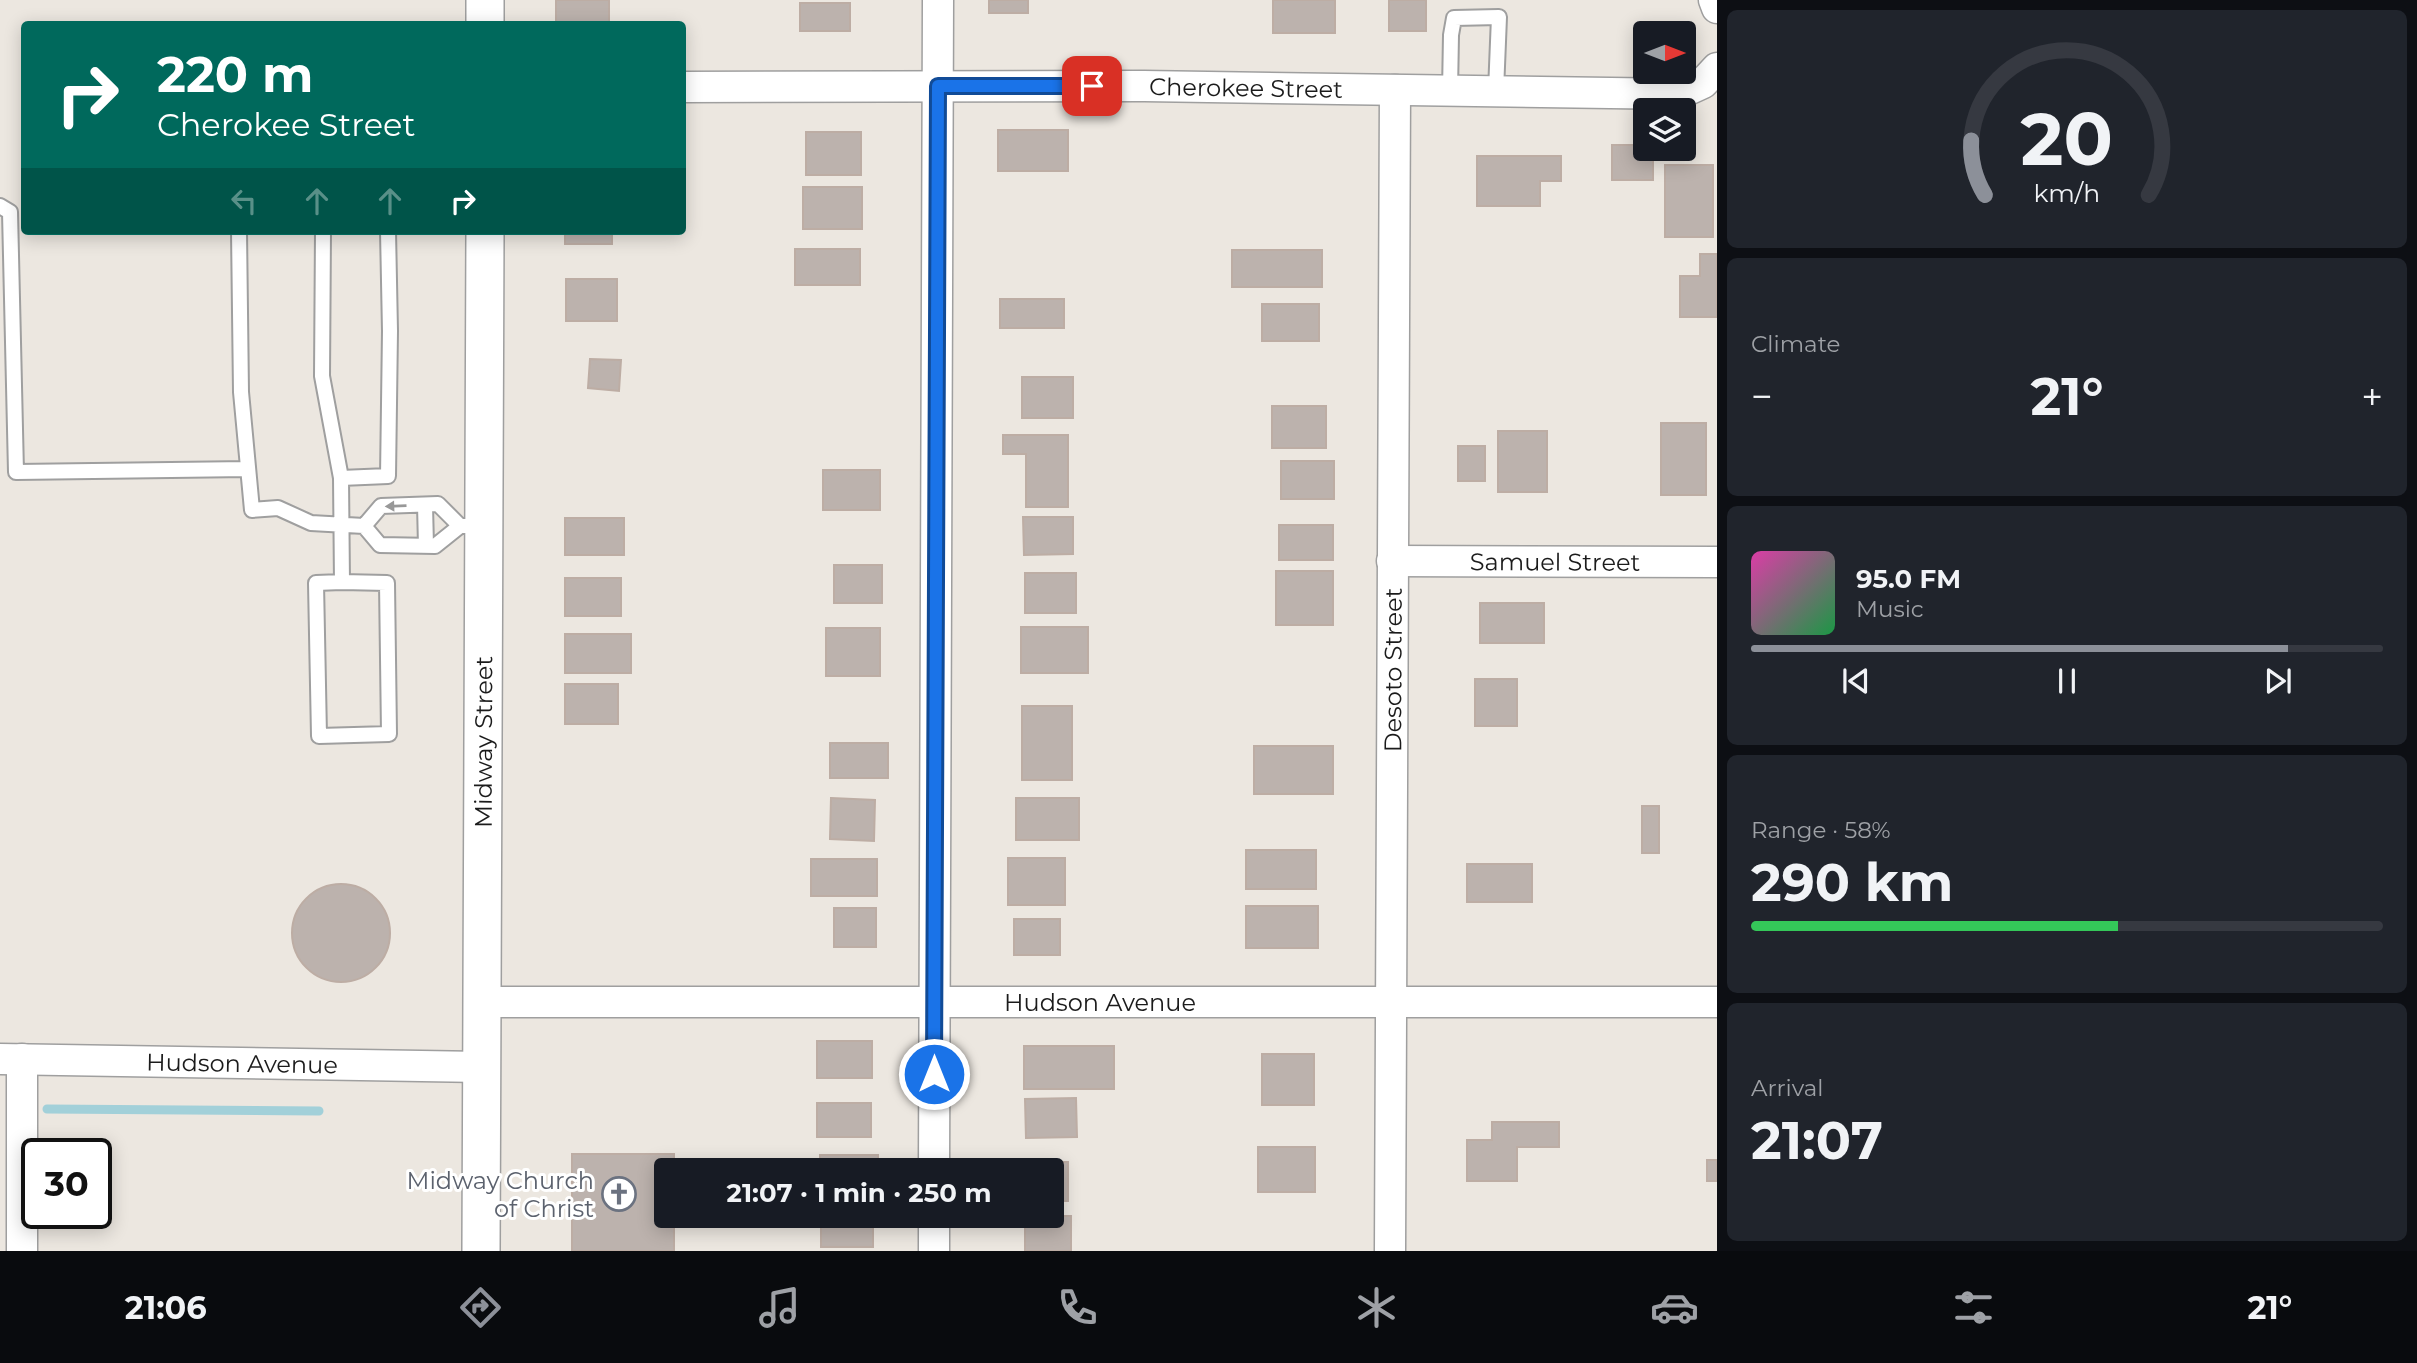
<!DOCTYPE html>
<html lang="en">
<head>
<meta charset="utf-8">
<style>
  :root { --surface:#171b24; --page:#20242c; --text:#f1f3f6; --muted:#9ea1a6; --line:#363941; --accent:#8c9099 }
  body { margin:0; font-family:Montserrat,sans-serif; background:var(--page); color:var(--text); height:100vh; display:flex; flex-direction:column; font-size:26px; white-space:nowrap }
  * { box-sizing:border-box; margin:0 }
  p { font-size:23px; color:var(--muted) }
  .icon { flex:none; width:38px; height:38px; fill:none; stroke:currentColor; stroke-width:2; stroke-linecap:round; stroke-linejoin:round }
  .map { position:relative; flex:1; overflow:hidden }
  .side { display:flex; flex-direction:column; gap:10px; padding:10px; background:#0d0f14; width:700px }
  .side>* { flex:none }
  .top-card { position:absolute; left:21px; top:21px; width:665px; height:214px; border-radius:7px; box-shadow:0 4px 18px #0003; background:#00695c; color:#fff; overflow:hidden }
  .needle { width:46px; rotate:90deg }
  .tools { position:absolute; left:1633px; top:21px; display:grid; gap:14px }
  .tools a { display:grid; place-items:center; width:63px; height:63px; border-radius:7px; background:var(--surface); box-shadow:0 4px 18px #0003; font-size:35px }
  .speed { position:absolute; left:21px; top:1138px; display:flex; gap:14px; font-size:35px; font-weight:700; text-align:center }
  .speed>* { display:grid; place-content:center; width:91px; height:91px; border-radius:50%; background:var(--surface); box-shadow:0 4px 18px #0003; line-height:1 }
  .speed .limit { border:4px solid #111; border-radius:10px; background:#fff; color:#111 }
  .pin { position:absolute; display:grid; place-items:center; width:60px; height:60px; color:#fff; margin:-30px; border-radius:14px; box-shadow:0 4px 10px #0006 }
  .me { position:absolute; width:77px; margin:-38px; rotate:0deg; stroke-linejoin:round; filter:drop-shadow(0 0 5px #0008) }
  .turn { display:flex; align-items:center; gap:24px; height:147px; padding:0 21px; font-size:32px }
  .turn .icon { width:91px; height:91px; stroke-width:2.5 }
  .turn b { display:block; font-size:49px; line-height:60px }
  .lanes { display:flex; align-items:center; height:66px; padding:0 21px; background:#0003; justify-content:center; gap:35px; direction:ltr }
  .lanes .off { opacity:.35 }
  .big { font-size:52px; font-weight:700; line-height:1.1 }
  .side .tile { flex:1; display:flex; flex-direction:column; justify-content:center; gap:10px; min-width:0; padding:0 24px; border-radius:10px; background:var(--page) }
  .side .dial { align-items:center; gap:0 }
  .dial svg { height:182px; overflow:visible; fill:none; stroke:var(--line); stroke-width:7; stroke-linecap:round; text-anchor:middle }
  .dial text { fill:var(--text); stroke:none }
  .song { display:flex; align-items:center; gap:21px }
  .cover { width:84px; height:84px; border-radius:10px; background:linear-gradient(135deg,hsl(320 70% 55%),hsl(140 70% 35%)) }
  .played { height:7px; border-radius:4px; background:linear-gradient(90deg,var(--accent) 85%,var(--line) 85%) }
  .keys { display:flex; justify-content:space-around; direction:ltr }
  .heat { display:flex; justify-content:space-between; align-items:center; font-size:38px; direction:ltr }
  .charge { height:10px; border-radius:5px; background:linear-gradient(90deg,#34c759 58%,var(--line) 0) }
  .trip { position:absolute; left:654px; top:1158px; width:410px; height:70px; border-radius:7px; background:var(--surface); box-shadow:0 4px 18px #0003; font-weight:700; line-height:70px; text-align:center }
  .dock { display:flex; height:112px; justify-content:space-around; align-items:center; background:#090b0e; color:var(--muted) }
  .dock .icon { width:49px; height:49px }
  .dock .active { color:var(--accent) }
  .dock b { font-size:32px; color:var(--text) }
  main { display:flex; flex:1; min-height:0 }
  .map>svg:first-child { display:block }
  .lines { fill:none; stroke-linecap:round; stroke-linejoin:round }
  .stream { stroke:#a2d0d9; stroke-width:9 }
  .building { fill:#bcb2ad; stroke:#bdada4; stroke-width:2 }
  .service-casing { stroke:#9f9f9f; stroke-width:18 }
  .minor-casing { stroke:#9f9f9f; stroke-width:33 }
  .tertiary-casing { stroke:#9f9f9f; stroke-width:40 }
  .service { stroke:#fff; stroke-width:14 }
  .minor { stroke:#fff; stroke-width:30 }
  .tertiary { stroke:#fff; stroke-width:37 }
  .oneway { fill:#989898 }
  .route-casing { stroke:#114b97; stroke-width:18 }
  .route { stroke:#1a73e8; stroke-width:12 }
  .labels { text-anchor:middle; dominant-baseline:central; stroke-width:6; stroke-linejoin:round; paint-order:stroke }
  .street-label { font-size:24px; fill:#1b1b1b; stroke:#fff }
  .worship-label { font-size:24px; fill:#5b616d; stroke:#fff; text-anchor:end }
</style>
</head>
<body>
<main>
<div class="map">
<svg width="1717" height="1251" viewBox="0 0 1717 1251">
  <rect width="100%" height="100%" fill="#ece7e0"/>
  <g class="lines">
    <path class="stream" d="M47,1109L319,1111"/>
  </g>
  <path class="building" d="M556,0H609V24H556Z
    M989,0H1028V13H989Z
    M1273,0H1335V33H1273Z
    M1389,0H1426V31H1389Z
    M800,3H850V31H800Z
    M998,130H1068V171H998Z
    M806,132H861V175H806Z
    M1612,145H1645V149H1653V180H1612Z
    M1477,156H1561V181H1540V206H1477Z
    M1665,165H1713V237H1665Z
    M803,187H862V229H803Z
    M565,231H612V244H565Z
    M795,249H860V285H795Z
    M1232,250H1322V287H1232Z
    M1700,254H1717V317H1680V276H1700Z
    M566,279H617V321H566Z
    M1000,299H1064V328H1000Z
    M1262,304H1319V341H1262Z
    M590,359L621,360L619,391L588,388Z
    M1022,377H1073V418H1022Z
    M1272,406H1326V448H1272Z
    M1661,423H1706V495H1661Z
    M1498,431H1547V492H1498Z
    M1003,435H1068V507H1026V454H1003Z
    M1458,446H1485V481H1458Z
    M1281,461H1334V499H1281Z
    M823,470H880V510H823Z
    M1023,517H1073V554L1024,555Z
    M565,518H624V555H565Z
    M1279,525H1333V560H1279Z
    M834,565H882V603H834Z
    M1276,571H1333V625H1276Z
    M1025,573H1076V613H1025Z
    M565,578H621V616H565Z
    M1480,603H1544V643H1480Z
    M1021,627H1088V673H1021Z
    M826,628H880V676H826Z
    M565,634H631V673H565Z
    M1475,679H1517V726H1475Z
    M565,684H618V724H565Z
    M1022,706H1072V780H1022Z
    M830,743H888V778H830Z
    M1254,746H1333V794H1254Z
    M831,798L875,800L874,841L830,839Z
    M1016,798H1079V840H1016Z
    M1642,806H1659V853H1642Z
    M1246,850H1316V889H1246Z
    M1008,858H1065V905H1008Z
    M811,859H877V896H811Z
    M1467,864H1532V902H1467Z
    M292 933a49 49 0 1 1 98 0a49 49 0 1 1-98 0Z
    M1246,906H1318V948H1246Z
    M834,908H876V947H834Z
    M1014,919H1060V955H1014Z
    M817,1041H872V1078H817Z
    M1024,1046H1114V1089H1024Z
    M1262,1054H1314V1105H1262Z
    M1076,1098L1077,1137L1026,1138L1025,1099Z
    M817,1103H871V1137H817Z
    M1492,1122H1559V1147H1517V1181H1467V1140H1492Z
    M1258,1147H1315V1192H1258Z
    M572,1154H674V1171H667V1216H674V1251H572Z
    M820,1155H878V1171H820Z
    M1707,1160H1717V1181H1707Z
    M1021,1162H1068V1201H1052V1171H1021Z
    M821,1216H873V1247H821Z
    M1025,1216H1071V1251H1025Z"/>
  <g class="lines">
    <g class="service-casing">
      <path id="service" d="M1450,91L1451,35L1454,18L1499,17L1496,91
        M0,206L10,212L16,472L248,469
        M239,231L241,392L252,510L278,508L311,523L364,526L380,545L435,546L460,526
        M323,231L322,376L341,478L342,582
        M341,478L388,476L390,331L388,231
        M425,505L426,546
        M364,526L381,506L438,504L460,526H467
        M342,582L387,583L389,734L319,736L316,583Z"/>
    </g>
    <g class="minor-casing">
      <g id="minor">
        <path d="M1714,0L1717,8"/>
        <path id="s1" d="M682,87L1144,86L1679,94L1703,83L1717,68"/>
        <path id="s2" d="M1392,561L1717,562"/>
        <path id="s3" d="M482,1002H1717"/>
        <path id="s4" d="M0,1059L482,1067"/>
        <path d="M22,1059V1251"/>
        <path d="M934,1171L938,0"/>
        <path d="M934,1216V1251"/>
        <path id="s5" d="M1390,1251L1395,90"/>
      </g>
    </g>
    <g class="tertiary-casing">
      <g id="tertiary">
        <path d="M485,24V0"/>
        <path id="s6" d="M481,1251L485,231"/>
      </g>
    </g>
    <use href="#service" class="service"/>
    <use href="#minor" class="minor"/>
    <use href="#tertiary" class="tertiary"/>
  </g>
  <defs><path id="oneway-solid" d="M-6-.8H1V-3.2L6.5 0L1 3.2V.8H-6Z" transform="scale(1.75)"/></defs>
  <use class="oneway" href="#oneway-solid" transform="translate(396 506) rotate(178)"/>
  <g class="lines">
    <g class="route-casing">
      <path id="route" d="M934,1074L938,86H1092"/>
    </g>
    <use href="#route" class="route"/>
  </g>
  <defs>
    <g id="church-ring" transform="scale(1.75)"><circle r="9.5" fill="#fff" stroke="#6b7280" stroke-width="1.5"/><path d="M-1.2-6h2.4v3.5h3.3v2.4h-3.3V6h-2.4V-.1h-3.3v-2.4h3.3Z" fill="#6b7280"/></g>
  </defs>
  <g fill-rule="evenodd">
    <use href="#church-ring" x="619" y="1194"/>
  </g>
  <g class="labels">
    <g class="street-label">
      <text stroke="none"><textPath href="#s1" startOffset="564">Cherokee Street</textPath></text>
      <text stroke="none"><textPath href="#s2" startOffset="163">Samuel Street</textPath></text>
      <text stroke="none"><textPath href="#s5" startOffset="581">Desoto Street</textPath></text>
      <text stroke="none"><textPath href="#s6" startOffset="509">Midway Street</textPath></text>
      <text stroke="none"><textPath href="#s3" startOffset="618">Hudson Avenue</textPath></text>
      <text stroke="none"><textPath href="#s4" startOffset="242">Hudson Avenue</textPath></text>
    </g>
    <g class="worship-label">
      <text x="594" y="1180">Midway Church<tspan x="594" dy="28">of Christ</tspan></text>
    </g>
  </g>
</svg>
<div class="tools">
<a><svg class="needle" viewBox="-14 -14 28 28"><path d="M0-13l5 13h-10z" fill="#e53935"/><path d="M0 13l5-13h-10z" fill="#9ea1a6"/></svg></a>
<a><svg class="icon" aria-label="layers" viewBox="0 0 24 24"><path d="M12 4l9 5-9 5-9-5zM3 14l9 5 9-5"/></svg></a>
</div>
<div class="speed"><div class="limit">30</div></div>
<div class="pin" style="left:1092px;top:86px;background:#d93025"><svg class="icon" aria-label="arrive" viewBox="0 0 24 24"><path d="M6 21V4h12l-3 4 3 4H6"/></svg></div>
<svg class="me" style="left:934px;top:1074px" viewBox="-20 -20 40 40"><circle r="17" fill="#1a73e8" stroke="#fff" stroke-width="3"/><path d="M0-11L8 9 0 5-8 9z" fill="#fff"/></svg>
<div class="trip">21:07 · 1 min · 250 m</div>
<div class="top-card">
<div class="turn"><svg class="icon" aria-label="right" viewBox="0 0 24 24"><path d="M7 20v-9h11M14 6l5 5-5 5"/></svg><div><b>220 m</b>Cherokee Street</div></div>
<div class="lanes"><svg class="icon off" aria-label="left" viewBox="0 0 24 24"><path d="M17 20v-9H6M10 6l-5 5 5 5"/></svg><svg class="icon off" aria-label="ahead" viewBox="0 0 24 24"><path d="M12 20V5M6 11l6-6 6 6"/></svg><svg class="icon off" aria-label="ahead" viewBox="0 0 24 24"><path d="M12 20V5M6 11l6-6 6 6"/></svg><svg class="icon" aria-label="right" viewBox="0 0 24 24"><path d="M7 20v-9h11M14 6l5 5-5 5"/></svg></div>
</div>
</div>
<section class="side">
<div class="tile dial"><svg viewBox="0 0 100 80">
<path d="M14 69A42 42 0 1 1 86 69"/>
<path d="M14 69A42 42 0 0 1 8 45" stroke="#8c9099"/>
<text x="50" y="56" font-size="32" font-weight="700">20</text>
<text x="50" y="72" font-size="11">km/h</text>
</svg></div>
<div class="tile"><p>Climate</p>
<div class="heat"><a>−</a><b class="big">21°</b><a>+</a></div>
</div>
<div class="tile">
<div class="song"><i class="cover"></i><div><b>95.0 FM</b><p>Music</p></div></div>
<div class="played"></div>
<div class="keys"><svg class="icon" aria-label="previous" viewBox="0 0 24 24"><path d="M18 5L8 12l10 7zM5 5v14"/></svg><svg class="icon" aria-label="pause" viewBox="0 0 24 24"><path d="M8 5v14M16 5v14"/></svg><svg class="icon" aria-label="next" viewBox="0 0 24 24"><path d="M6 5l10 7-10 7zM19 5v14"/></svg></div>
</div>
<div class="tile"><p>Range · 58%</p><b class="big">290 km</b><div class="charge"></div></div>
<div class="tile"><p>Arrival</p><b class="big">21:07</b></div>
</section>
</main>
<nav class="dock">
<b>21:06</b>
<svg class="icon active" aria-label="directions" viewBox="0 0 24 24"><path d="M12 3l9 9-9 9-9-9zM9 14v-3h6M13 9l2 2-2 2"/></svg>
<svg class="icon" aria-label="music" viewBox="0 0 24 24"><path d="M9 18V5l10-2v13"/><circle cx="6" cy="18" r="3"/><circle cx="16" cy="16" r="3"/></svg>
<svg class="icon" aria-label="phone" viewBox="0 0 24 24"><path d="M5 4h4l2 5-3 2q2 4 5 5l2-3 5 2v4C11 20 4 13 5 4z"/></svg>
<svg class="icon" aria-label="climate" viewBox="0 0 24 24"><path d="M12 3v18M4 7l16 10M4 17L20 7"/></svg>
<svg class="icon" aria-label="car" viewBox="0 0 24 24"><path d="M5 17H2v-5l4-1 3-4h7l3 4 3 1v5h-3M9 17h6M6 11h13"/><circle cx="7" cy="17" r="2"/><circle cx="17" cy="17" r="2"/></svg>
<svg class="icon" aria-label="filters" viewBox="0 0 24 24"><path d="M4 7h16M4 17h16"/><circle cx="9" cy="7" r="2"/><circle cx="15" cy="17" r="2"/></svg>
<b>21°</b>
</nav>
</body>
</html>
